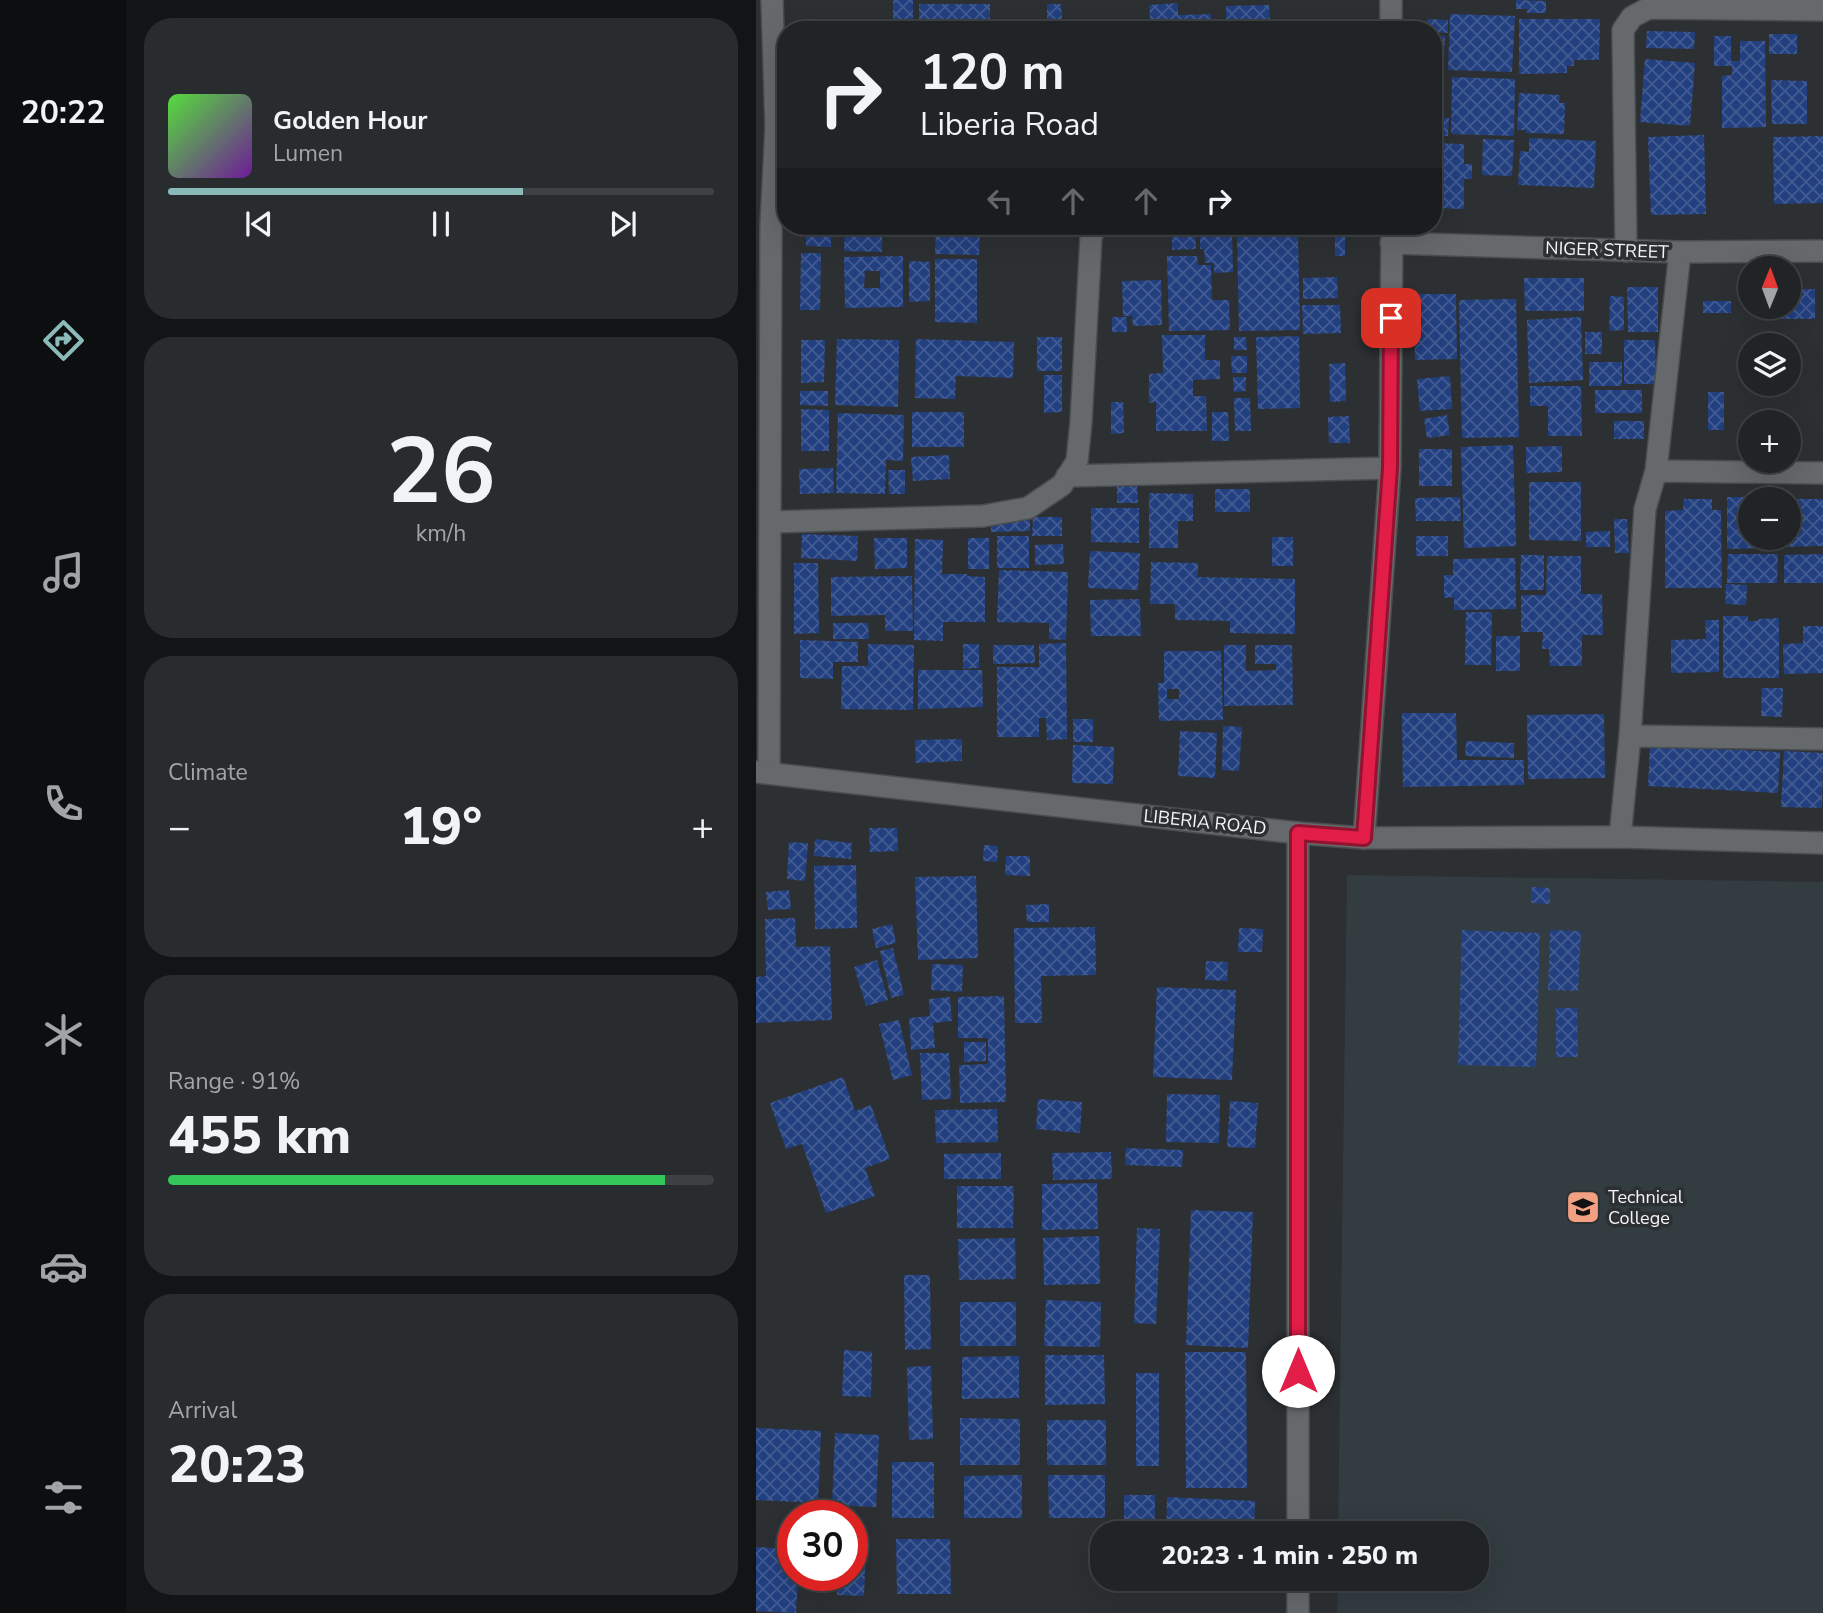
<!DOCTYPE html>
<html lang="en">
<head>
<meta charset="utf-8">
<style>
  :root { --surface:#212426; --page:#292c2e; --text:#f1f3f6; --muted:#a2a4a7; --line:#3e4143; --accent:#8bbbb9 }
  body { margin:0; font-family:"Nunito Sans",sans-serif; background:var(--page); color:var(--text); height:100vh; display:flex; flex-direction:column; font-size:26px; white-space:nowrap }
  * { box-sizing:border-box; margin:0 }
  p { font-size:23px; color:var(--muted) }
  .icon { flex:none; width:38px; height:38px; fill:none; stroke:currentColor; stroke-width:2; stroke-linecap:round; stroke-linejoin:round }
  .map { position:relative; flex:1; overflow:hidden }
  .details { display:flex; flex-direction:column; gap:18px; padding:18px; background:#121415; width:630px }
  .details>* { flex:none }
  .hud { position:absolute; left:21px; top:21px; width:665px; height:214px; border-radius:28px; box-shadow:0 7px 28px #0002,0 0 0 2px var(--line); background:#212426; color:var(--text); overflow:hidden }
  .needle { width:46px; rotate:1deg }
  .buttons { position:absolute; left:982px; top:256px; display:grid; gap:14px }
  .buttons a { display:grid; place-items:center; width:63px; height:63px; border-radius:50%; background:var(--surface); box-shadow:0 7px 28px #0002,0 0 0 2px var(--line); font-size:35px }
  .speed { position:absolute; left:21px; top:1500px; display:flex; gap:14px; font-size:35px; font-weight:700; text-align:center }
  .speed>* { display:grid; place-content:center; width:91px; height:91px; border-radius:50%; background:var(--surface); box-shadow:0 7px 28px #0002,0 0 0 2px var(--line); line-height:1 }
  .speed .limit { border:10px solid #d22; background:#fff; color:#111 }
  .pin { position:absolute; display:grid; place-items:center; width:60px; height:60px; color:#fff; margin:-30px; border-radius:14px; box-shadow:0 4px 10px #0006 }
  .me { position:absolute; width:77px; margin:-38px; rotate:0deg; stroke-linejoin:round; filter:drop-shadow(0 0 5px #0008) }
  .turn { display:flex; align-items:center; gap:24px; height:147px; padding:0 28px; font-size:32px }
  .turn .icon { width:91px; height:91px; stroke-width:2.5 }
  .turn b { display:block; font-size:49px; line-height:60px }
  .lanes { display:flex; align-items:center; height:66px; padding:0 28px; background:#0003; justify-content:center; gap:35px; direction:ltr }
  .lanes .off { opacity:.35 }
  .big { font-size:52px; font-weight:800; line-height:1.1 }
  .details .card { flex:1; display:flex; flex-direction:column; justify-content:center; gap:10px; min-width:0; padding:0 24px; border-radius:28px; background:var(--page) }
  .details .dial { align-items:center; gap:0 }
  .dial b { font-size:91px; line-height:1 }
  .song { display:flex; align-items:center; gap:21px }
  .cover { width:84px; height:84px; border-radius:10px; background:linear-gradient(135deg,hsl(110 70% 55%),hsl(280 70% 35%)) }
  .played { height:7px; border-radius:4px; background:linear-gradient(90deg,var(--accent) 65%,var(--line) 65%) }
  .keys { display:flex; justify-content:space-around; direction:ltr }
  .heat { display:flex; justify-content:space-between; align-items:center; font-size:38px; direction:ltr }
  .charge { height:10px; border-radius:5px; background:linear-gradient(90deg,#34c759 91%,var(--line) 0) }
  .trip { position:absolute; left:334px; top:1521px; width:399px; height:70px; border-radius:28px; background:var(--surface); box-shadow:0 7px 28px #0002,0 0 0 2px var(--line); font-weight:800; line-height:70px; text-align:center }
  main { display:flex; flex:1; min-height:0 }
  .menu { display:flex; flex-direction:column; width:126px; justify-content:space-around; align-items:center; background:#0d0e0f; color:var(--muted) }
  .menu .icon { width:49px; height:49px }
  .menu .active { color:var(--accent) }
  .menu b { font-size:32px; color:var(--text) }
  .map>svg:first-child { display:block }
  .built { fill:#323c41 }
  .building { fill:url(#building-cross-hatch); fill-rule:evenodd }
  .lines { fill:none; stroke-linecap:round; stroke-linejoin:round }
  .street-casing { stroke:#4a4d4f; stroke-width:24 }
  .secondary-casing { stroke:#4a4d4f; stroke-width:24 }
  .street { stroke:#65696b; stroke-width:21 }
  .secondary { stroke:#65696b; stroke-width:21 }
  .route-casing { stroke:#92132f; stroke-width:18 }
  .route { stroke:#e11d48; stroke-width:12 }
  .labels { text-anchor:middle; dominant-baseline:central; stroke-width:7; stroke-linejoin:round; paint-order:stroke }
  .street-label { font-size:18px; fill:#f3f5f7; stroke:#2c3032 }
  .poi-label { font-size:18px; fill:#f3f5f7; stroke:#2c3032; text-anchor:start }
</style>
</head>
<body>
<main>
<nav class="menu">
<b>20:22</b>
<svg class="icon active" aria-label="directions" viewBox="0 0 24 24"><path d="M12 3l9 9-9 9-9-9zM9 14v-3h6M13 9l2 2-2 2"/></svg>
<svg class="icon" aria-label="music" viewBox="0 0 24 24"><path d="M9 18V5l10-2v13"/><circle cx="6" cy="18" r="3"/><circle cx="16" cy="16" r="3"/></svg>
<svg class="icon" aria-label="phone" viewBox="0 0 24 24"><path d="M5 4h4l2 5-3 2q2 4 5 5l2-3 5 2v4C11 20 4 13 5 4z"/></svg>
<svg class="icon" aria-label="climate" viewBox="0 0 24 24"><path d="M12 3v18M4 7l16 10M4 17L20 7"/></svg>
<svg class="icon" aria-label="car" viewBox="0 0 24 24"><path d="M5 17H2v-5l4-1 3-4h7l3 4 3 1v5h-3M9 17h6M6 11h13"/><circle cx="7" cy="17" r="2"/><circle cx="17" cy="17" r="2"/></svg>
<svg class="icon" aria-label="filters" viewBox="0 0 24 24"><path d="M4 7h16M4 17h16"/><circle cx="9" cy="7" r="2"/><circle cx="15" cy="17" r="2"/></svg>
</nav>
<section class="details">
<div class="card">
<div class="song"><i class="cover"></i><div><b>Golden Hour</b><p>Lumen</p></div></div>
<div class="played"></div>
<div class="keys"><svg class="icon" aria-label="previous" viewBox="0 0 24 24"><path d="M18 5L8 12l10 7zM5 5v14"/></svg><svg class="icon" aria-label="pause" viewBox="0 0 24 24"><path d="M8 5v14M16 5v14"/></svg><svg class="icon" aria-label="next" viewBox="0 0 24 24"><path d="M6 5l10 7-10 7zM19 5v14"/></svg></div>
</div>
<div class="card dial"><b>26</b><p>km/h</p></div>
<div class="card"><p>Climate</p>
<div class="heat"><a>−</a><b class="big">19°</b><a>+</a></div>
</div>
<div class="card"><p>Range · 91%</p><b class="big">455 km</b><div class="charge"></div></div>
<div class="card"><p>Arrival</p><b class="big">20:23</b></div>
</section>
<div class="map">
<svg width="1067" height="1613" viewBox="0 0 1067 1613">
  <defs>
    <pattern id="building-cross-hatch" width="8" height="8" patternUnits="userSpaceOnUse" patternTransform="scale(1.75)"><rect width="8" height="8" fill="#223f7f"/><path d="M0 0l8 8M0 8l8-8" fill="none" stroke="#435b92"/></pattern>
  </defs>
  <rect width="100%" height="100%" fill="#2c3032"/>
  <path class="built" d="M591,875L1067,882V1613H581L582,1579L721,1578V1533H582Z"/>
  <path class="building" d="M137,0H157V19H137Z
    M760,0L790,1V13H771V9H760Z
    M422,3V15L455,14L456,30H395L393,5Z
    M163,4H234V30H163Z
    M291,4H305L306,19L291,20Z
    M513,5L514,23L470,24V6Z
    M694,14L759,16L756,72L692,70Z
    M671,19L692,20V33L677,32V30H671Z
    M763,19H844L843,60H818V66H811V73L763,74Z
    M386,21V30H315V23Z
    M307,26V30H243V27Z
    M891,31L939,32L938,49L890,48Z
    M1013,34H1041V54H1013Z
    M677,35L689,36L688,58L677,57Z
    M958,36H975V61H984V41H1009L1010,127L966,128V76L976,75V66H958Z
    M889,59L939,63L934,126L884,122Z
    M696,77L759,79L758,136L695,134Z
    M1015,80L1051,81V124H1016Z
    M677,91H683L682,108H677Z
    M763,93L804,95L803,103H809L808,134L770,133V130H761Z
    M677,118H693L692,136H677Z
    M948,135L950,214L895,215L892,137Z
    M1067,136V203L1018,204L1017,137Z
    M773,138L840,141L838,188L762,185L764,151L773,152Z
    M727,139L758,140L756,176L726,175Z
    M677,143L708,144V164H716V179H708V209L677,208Z
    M50,226H75V247L50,246Z
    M89,226H126V252L88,251Z
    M180,226H224L223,255L179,254Z
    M589,229V256H579V230Z
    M439,230L440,249L416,250V231Z
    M476,231L477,272L458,273V263H449L448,249H444V232Z
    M542,235L544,330L483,331L481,236Z
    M45,253H65L64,310H44Z
    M147,256V307L89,308L88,257ZM109,271H124V288H108Z
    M411,256H441L442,265H455L456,300H473L474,330L413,331Z
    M179,259H221V323L179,322Z
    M153,261L174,262V301L153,302Z
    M581,277L582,298L547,299V278Z
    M768,278H828V311H769Z
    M405,280L406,325L377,326L376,316H367L366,281Z
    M871,287H902V332H872Z
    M1032,289H1059V319H1010V306H1032Z
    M658,294H700L701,359L659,360Z
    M854,296L868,297V330L853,331Z
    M760,299L763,437L706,438L703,300Z
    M947,301H975V313H947Z
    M546,305H584L585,333L547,334Z
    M356,317H371V332H356Z
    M825,317L827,380L773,383L771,320Z
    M829,332H846V354H829Z
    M406,335H449V360H464V379L437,380V396H450L451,431H400V402L393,403V374L407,373Z
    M543,336L544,408L502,409L500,337Z
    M281,337H306V371H281Z
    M478,337H490L491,350H478Z
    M81,339L143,340L142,407L79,405Z
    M160,339L258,342L257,378L200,376L199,399L159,398Z
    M45,340H69L68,382L45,383Z
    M868,340H899L900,384H868Z
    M475,356H491V373H476Z
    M833,362H866V386H833Z
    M589,363L590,401L574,402L573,364Z
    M288,375H306V412L288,413Z
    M694,376L696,409L664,411L661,379Z
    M477,377H490V391L478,392Z
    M774,386H825L826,436H792V406H774Z
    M839,390H886V413H839Z
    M44,391H72V406L44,405Z
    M952,392H968V430H952Z
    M478,398H494L495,431H479Z
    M355,402H367L368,433L355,434Z
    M45,409L73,410V451H45Z
    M156,412H208V447H156Z
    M456,412H472L473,441H456Z
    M82,413L148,415L147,461L130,460L129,494L80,493Z
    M691,415L694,435L671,438L668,419Z
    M593,416L594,443H573L572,417Z
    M858,421H888V439H858Z
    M757,445L760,546L708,548L705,447Z
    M806,446V472L770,473V447Z
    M663,449H696V486H663Z
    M193,455L194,479L157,481L155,457Z
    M77,468L78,493L44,494L43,469Z
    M132,470H149V494H133Z
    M773,482H825V541L773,540Z
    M361,486H381L382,503H361Z
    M459,489H494V512H459Z
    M393,493L437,494V521H422V548H393Z
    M704,497L705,521H660L659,498Z
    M971,497H994V537H1018V548L971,549Z
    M928,499H956V510H965L966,588H909V511L927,510Z
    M1032,499H1067V546L1024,547V537H1032Z
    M335,508H383V543L335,542Z
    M277,517H306V536H276Z
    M235,519H274V531L235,532Z
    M858,519H871L873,553H859Z
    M854,531V547H830V532Z
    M46,534L102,536L101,561L45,558Z
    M241,536H273V568H241Z
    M660,536H692V556H660Z
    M516,537H537V566H516Z
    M118,538H151V568L119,569Z
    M212,538H233V569H212Z
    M159,539L187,540L186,574H211V576L229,577V622H187V641L158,640Z
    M307,544L308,564L279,565V545Z
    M334,551L384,553L382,590L332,588Z
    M972,554H1022L1021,583H971Z
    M1067,554V583H1028V555Z
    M765,555H788V590H764Z
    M791,556H825V594H846L847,635H826V666H794L793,649H786L787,632H765V595H790Z
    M759,558L760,609L698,610V597L688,598V575H697V559Z
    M395,562L442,563V577L539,579V634L474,633V621L419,620V604H394Z
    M38,563H62L63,633L38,634Z
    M243,570L312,572L310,640L293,639V623L241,622Z
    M156,576L157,631H129V615L75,616V577Z
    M970,584L991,585L990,605L969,604Z
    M384,599L385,636H335L334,600Z
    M710,612H736L735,665H709Z
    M967,616H992V621H1002V619L1023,618V678H967Z
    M949,620H963V672L915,673V640L950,639Z
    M77,623H112L113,639H77Z
    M1047,626H1067V673L1028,674L1027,644L1047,643Z
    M740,636H764V671H740Z
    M44,640L102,642V662H77V679L44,678Z
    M310,643L311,739L291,740L290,718H283V737H241V667H283V644Z
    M112,644L158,645L157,710L85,709L86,666H112Z
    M207,644H223V668L207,669Z
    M237,645H278L279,663L237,664Z
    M468,645H490V671L520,670V664H499V645H536L537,705L468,706Z
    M408,651H465L467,720L403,721L402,683H408ZM411,689H423V699H411Z
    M162,670H226L227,707L162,709Z
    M1006,688H1027L1026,717L1005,716Z
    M646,713H700L701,760H768V785L647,787Z
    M848,714L849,778L772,779L771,715Z
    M317,719H337V742H317Z
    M467,726L486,727L483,771L466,770Z
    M424,731L461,733L459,778L422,776Z
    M206,739V761L160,763L159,740Z
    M710,741L758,743V758L709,756Z
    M317,745L358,747L357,784L316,783Z
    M894,746L1024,752L1022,793L892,786Z
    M1028,751L1067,753L1066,808L1025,807Z
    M113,828H141L142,851L114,852Z
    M59,839L96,843L95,859L58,856Z
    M33,842L52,843L49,881L31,879Z
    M228,845L242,846L241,862L227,861Z
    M250,856H274V876L249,875Z
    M100,865L101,928L59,929L58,866Z
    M220,876L222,958L162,960L159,877Z
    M776,887L794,888V904L775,903Z
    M33,890L35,909L12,910L10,892Z
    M293,904V922H271L270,905Z
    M39,918L40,947L74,946L76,1020L0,1023V977L10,976L9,919Z
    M136,924L140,943L120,948L116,929Z
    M339,927L340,975L285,976L286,1023H259L258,928Z
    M483,928L507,929L506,952H482Z
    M706,930L784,933L780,1067L702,1065Z
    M794,930L825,931L822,991L792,990Z
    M137,948L148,995L135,998L124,951Z
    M121,960L132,1000L110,1006L98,967Z
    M450,961L472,962L471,981L449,980Z
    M176,964L207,965L206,992L175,990Z
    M401,987L480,990L476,1080L397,1077Z
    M248,996L250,1102L204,1103L203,1065L232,1064V1038H202V997Z
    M194,997L196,1021L177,1023L179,1048L155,1050L153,1018L174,1016L173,999Z
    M800,1008H821L822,1057H800Z
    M143,1020L156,1075L137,1080L123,1024Z
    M208,1042H230V1061L208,1062Z
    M164,1053H193L195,1099L166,1100Z
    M87,1077L99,1111L115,1105L134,1159L109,1168L119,1196L70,1213L46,1144L30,1149L14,1103Z
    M411,1094L464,1095L463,1143L410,1142Z
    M282,1099L326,1102L324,1133L280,1129Z
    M474,1101L502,1103L499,1148L471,1147Z
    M241,1109L242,1142L180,1143L179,1110Z
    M370,1148L427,1150L426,1167L369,1165Z
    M355,1152L356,1179L297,1180L296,1153Z
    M245,1153V1179H188V1154Z
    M341,1183L342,1229L286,1230V1184Z
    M201,1186H258L257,1228H201Z
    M435,1210L497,1212L492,1348L430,1345Z
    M381,1228L404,1229L400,1324L378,1323Z
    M343,1236L344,1284L288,1285L287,1238Z
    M259,1238L260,1279L203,1280L202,1239Z
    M148,1275H174L175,1349L149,1350Z
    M290,1300L345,1302L344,1347L288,1346Z
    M204,1302H260V1346H204Z
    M88,1350L116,1352L115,1397L86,1396Z
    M429,1352H490L491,1488H430Z
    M289,1355H348L349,1404L289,1405Z
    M263,1356V1398L206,1399V1357Z
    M175,1366L177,1439L153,1440L151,1367Z
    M380,1373H403V1466H380Z
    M204,1418L264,1419V1465H204Z
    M291,1420H350V1465H291Z
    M0,1428L65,1431L62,1503L0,1500Z
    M79,1433L123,1435L120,1507L76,1505Z
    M136,1462H178V1518H136Z
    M266,1475V1518H208V1476Z
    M292,1475H349V1518H293Z
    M368,1495H399V1533H368Z
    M411,1497L499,1501L498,1533H410Z
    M140,1539H194L195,1594H141Z
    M96,1544L110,1545L108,1596L81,1595V1575H96Z
    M0,1547L37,1549V1575H42L40,1613L0,1611Z"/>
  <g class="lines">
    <g class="street-casing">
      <path id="street" d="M635,0V30
        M635,243L924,252L1067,251
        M870,251L867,30L876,17L893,8L1067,10
        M900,471L1067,473
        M311,476L634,468
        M14,522L227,516L272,508L306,485L321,461L325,422L335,237L340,226
        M874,736L1067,739
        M13,773L15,225L20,127L16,0
        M542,833V1533
        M864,837L874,736L889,509L900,471L924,252
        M608,838L634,468L636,226
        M542,1578V1613"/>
    </g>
    <g class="secondary-casing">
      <path id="secondary" d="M0,772L542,833L608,838L864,837L1067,843"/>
    </g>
    <use href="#street" class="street"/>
    <use href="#secondary" class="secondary"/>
  </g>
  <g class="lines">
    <g class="route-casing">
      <path id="route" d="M542,1371V833L608,838L634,468L635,318"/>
    </g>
    <use href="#route" class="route"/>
  </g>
  <defs>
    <g id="university-square" transform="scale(1.75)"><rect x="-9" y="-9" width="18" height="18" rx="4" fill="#f2a081" stroke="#2c3032"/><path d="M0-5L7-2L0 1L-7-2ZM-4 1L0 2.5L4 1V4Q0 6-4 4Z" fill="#111"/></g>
  </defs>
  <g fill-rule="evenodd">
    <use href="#university-square" x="827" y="1207"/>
  </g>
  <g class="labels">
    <g class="street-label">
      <text transform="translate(851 250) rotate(2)">NIGER STREET</text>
      <text transform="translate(449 822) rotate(6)">LIBERIA ROAD</text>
    </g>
    <g class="poi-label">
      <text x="852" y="1197">Technical<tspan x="852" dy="21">College</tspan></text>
    </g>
  </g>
</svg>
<div class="buttons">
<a><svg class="needle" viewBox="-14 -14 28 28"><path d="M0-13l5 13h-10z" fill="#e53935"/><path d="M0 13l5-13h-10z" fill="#a2a4a7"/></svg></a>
<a><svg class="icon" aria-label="layers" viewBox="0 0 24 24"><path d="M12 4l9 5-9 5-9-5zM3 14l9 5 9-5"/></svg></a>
<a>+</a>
<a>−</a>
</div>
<div class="speed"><div class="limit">30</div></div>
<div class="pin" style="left:635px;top:318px;background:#d93025"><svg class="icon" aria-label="arrive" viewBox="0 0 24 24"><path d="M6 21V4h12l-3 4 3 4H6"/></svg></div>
<svg class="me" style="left:542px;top:1371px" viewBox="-20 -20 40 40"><circle r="19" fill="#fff"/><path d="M0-13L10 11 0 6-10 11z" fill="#e11d48"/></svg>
<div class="trip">20:23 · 1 min · 250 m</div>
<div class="hud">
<div class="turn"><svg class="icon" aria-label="right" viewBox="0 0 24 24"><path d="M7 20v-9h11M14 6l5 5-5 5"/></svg><div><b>120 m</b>Liberia Road</div></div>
<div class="lanes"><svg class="icon off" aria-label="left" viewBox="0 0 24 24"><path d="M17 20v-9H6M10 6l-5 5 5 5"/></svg><svg class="icon off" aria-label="ahead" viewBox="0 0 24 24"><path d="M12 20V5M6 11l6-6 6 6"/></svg><svg class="icon off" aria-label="ahead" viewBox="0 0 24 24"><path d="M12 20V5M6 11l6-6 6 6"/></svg><svg class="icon" aria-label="right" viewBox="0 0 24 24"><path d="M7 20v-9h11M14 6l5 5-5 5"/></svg></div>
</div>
</div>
</main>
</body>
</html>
